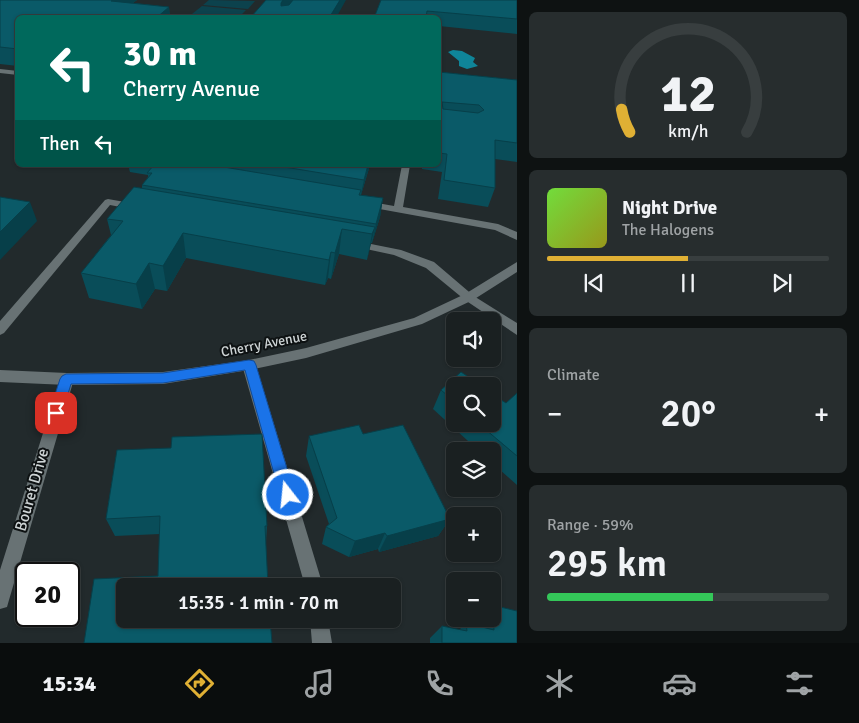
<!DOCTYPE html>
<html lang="en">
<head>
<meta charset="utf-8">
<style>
  :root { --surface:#1a2021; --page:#272d2e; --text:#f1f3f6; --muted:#9fa3a5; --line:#383e3f; --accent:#e0b034 }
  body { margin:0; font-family:Signika,sans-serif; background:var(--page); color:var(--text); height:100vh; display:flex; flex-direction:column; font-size:19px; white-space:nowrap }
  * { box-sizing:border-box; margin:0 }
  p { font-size:16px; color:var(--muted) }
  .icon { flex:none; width:28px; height:28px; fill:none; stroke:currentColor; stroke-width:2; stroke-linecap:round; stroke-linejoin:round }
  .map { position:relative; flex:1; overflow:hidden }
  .sheet { display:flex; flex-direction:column; gap:12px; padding:12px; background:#0e1212; width:342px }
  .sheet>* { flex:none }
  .banner { position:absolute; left:15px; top:15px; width:426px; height:152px; border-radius:8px; box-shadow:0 1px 4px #0004,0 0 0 1px var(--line); background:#00695c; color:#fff; overflow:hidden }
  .fabs { position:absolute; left:446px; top:312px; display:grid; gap:10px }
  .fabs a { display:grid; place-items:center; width:55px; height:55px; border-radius:8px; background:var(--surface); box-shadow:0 1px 4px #0004,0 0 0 1px var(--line); font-size:25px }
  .speed { position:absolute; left:15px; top:562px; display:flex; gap:10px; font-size:25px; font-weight:700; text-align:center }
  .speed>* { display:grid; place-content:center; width:65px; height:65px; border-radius:50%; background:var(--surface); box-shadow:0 1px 4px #0004,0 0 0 1px var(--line); line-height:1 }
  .speed .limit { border:2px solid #111; border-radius:8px; background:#fff; color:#111 }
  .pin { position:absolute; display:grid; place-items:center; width:42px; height:42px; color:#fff; margin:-21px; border-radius:10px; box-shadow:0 2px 8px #0006 }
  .me { position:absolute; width:55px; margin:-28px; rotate:344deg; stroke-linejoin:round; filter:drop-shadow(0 0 4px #0008) }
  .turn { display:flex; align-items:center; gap:18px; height:105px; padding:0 25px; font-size:22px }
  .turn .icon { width:65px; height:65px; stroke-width:2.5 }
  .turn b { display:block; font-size:35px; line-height:42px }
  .then { display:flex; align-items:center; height:48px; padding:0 25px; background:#0003; gap:10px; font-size:19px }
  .big { font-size:38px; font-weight:600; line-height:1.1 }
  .sheet .card { flex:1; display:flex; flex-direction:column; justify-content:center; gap:8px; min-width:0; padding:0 18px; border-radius:8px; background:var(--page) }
  .sheet .dial { align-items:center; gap:0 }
  .dial svg { height:130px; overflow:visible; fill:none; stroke:var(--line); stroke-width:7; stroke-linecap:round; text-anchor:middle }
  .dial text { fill:var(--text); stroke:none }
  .song { display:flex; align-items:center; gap:15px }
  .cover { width:60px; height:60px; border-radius:8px; background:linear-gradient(135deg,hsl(100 70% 55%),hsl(60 70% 35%)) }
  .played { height:5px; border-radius:2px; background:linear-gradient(90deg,var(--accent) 50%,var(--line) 50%) }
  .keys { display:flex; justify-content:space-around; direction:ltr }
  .heat { display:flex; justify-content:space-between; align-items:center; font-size:28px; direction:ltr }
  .charge { height:8px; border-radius:4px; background:linear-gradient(90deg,#34c759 59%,var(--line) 0) }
  .trip { position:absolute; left:116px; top:578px; width:285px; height:50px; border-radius:8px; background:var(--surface); box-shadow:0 1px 4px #0004,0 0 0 1px var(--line); font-weight:600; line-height:50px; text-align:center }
  .dock { display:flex; height:80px; justify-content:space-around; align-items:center; background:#0a0d0d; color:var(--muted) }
  .dock .icon { width:35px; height:35px }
  .dock .selected { color:var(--accent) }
  .dock b { font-size:22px; color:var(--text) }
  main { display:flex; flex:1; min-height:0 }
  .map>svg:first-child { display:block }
  .green { fill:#0c424d }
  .water { fill:#0f8599 }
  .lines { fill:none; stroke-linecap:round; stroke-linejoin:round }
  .lane { fill:#687274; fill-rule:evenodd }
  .street { fill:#687274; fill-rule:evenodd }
  .secondary { fill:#687274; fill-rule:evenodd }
  .wall { fill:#094d59 }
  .shaded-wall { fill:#073f49 }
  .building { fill:#0a5a68; stroke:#073f49; fill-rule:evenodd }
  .route { fill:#1a73e8; stroke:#114b97 }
  .labels { text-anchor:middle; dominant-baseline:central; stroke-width:4; stroke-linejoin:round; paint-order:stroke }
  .street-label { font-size:14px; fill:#ced4d5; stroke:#0e1213 }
  .near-street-label { font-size:16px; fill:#ced4d5; stroke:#0e1213 }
</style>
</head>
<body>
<main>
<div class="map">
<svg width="517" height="643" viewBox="0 0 517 643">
  <rect width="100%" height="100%" fill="#222a2c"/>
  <path class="green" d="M209,0L255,1L248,9L203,5Z
    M202,6L246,10L239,17L192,14Z"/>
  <path class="water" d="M453,50L462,51L475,58L473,62L478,66L467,69L459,66V61L448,52Z"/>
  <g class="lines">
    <path class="lane" d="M0,69L18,71V75L0,73Z
      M402,165H410L403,207L498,224L517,232V240L495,230L363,206L361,204L366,201L394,206Z
      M108,199L136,204L141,207L136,210L110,205L4,333L0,335V321L105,200Z
      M356,241L401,250L434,262L475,297L473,300H465L426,268L394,255L352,246L351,244Z
      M249,360L254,361L256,365L323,586H305L242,365L244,361Z
      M310,619H328L332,643H312Z"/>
    <path class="street" d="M469,293L517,323V335L465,300L463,297Z
      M67,373L72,375L74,379L9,600L7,607L0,609V570L60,379L62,375Z"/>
    <path class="secondary" d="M517,262V272L473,300L422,324L306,358L249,370L163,384L67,385L0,382V370L67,373L163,372L249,360L306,348L414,318L465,294Z"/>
  </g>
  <path class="wall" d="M0,0H137L133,3L169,7L170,18H18V66L0,64Z
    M517,0V34L439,26V18H374Z
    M439,72L517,80V162L495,159V188L488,207L438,199L442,172L422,169V165H439Z
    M128,165H370L361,195L383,198L380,217L372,243H371L367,260L339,254L331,279L328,278L325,285L186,258L167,291L155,289L142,309L89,298L81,273L111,235L107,219L142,188V185L148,177V175L130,172Z
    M455,386V424H492L506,403L517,393V485L492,463V451H479L433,409L441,390Z
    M363,434L450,519L438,536L379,552L378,549L349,557L322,544L326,527L329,524L306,456L309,436Z
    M117,450L267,526L266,543L158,576L160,534L115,536L106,519Z
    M492,605L517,643H430V638L442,626L459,630L466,623L477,626V619H492Z"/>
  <path class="shaded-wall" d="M113,0H137L114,17L111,1Z
    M283,0H293L280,17L281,3Z
    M340,0H346L336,18H329Z
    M169,7L170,18H156Z
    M368,165H370L360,198L364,180Z
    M383,198L380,217L372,243L376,224Z
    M30,202L37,221L0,260V232Z
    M375,227L369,252L367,260L372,234Z
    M342,229L339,254L331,279L335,253Z
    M183,233L186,258L167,291L163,266Z
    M331,252L328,278L325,285L329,260Z
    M149,263L155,289L142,309L136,284Z
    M450,519L438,536L379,552L387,536Z
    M385,533L378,549L349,557L355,541Z"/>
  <path class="building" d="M0,0H113L111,1L169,7L156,18H18V49L0,47Z
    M266,0H283L281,3V6L289,5L293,0H340L329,18H250Z
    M381,0H517V19L427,11L426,18H374Z
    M439,72L517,80V143L495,140V188L444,180L447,154L439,153ZM442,102L479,105L484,110L478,113L443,109Z
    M154,165H212L361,190L359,195L383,198L376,224L142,185L152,173H147Z
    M272,165H368L364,180Z
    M134,187L375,227L372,234L342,229L335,253L331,252L329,260L183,233L163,266L149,263L136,284L81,273L123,221L107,219Z
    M0,197L30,202L0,232Z
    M461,372L482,386H455V402L441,390Z
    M517,393V456L479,424H492V394L506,403Z
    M359,425L363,434L403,425L450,519L387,536L385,533L355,541L326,527L337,518L309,436Z
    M262,434L267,526H265L268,586H125V619H270L272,643H84L94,579L158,576L160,516L106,519L117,450L171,448L172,437Z
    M492,605L517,611V643H442V626L467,631L466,623L494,630Z"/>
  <path class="route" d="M249,360L254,361L256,365L295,495L293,500L288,502L282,500L280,495L245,370L163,383L71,384L61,417L56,418L51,417L49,413L60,379L62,376L66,374L163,373Z"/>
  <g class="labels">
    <g class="street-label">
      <text transform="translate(264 344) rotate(-11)">Cherry Avenue</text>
    </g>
    <g class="near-street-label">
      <text transform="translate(32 490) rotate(-74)">Bouret Drive</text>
    </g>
  </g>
</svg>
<div class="fabs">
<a><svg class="icon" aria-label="sound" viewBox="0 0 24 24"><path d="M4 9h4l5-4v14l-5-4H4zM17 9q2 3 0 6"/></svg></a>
<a><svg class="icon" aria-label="search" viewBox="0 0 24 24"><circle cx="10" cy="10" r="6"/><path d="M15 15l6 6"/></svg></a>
<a><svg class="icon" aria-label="layers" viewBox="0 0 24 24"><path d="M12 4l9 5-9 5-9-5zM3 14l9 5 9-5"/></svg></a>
<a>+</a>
<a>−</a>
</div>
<div class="speed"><div class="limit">20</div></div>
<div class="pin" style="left:56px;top:413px;background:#d93025"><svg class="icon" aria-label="arrive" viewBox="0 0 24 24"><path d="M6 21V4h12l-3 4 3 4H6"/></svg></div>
<svg class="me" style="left:288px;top:495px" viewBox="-20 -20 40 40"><circle r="17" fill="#1a73e8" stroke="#fff" stroke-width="3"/><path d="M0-11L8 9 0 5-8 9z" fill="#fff"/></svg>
<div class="trip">15:35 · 1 min · 70 m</div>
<div class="banner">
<div class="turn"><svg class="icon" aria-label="left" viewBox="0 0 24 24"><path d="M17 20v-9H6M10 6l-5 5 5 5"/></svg><div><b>30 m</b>Cherry Avenue</div></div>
<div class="then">Then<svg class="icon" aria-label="left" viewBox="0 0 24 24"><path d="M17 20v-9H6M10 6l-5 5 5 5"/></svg></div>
</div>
</div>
<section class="sheet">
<div class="card dial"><svg viewBox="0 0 100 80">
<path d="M14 69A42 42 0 1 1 86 69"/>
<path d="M14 69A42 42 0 0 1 9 55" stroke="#e0b034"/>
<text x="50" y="56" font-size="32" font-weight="700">12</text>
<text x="50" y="72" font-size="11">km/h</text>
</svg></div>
<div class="card">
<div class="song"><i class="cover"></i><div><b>Night Drive</b><p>The Halogens</p></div></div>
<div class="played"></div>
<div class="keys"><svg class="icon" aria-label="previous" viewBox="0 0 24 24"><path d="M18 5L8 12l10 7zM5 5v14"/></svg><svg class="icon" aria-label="pause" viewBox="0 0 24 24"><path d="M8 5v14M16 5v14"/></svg><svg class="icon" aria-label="next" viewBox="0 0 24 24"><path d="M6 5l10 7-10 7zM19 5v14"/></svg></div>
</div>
<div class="card"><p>Climate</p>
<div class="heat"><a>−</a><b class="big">20°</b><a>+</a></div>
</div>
<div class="card"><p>Range · 59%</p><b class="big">295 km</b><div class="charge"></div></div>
</section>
</main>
<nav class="dock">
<b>15:34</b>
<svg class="icon selected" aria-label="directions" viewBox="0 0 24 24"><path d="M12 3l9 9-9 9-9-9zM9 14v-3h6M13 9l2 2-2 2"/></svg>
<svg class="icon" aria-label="music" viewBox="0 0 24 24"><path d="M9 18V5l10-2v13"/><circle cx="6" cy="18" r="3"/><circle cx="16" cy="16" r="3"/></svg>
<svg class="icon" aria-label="phone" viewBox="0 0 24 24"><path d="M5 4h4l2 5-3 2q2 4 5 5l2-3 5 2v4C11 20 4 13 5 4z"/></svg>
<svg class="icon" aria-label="climate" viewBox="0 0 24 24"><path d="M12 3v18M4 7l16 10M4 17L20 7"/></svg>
<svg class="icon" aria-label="car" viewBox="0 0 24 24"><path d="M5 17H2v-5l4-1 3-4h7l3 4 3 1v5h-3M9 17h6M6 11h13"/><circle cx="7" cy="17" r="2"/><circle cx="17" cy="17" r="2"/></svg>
<svg class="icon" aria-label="filters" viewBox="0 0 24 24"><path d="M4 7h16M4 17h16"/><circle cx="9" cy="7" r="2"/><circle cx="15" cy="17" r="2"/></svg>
</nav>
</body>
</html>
